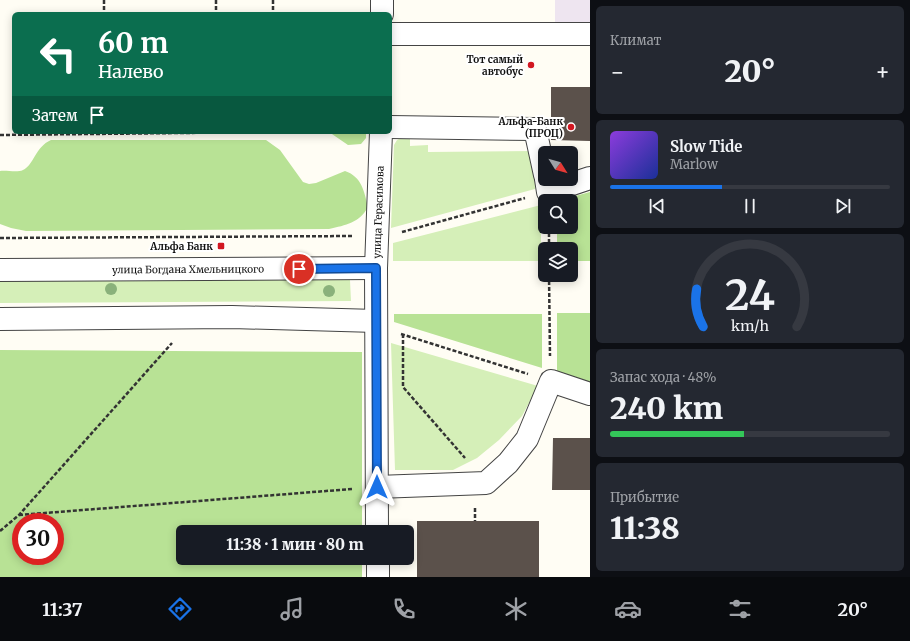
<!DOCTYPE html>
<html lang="ru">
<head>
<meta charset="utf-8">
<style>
  :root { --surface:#171b24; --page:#242831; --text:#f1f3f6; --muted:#9ea1a6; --line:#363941; --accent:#1a73e8 }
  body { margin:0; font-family:Merriweather,serif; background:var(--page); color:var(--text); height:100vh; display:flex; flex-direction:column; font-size:15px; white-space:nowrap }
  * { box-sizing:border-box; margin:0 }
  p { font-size:13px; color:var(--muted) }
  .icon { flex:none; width:22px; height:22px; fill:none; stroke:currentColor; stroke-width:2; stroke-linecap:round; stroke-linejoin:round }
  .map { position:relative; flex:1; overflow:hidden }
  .side { display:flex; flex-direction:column; gap:6px; padding:6px; background:#0d0f14; width:320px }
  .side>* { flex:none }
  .hud { position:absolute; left:12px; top:12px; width:380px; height:122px; border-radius:6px; box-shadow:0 2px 10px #0003; background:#0b6e4f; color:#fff; overflow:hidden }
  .needle { width:26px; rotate:127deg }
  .controls { position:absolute; left:538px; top:146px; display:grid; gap:8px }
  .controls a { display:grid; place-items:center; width:40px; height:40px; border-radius:6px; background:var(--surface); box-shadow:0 2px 10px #0003; font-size:20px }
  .speed { position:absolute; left:12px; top:513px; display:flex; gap:8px; font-size:20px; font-weight:700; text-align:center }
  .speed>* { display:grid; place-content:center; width:52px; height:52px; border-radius:50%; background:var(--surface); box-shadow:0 2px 10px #0003; line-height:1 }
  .speed .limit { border:6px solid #d22; background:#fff; color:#111 }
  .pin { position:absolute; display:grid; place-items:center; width:34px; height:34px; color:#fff; margin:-17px; border:2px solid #fff; border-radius:50%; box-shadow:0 1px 4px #0007 }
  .me { position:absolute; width:44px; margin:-22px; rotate:0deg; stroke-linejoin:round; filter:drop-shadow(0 0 3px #0008) }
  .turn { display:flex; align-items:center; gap:14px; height:84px; padding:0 20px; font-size:18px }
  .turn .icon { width:52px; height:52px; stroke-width:2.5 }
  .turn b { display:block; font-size:28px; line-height:34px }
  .then { display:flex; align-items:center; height:38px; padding:0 20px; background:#0003; gap:8px; font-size:15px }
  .big { font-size:30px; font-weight:800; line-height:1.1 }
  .side .widget { flex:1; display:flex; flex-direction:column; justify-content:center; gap:6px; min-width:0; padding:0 14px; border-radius:6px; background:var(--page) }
  .side .dial { align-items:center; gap:0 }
  .dial svg { height:104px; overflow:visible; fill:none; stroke:var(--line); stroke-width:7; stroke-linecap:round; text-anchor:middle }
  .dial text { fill:var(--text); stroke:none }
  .song { display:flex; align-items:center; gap:12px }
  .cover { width:48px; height:48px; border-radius:6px; background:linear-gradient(135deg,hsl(270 70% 55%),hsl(230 70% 35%)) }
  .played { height:4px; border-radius:2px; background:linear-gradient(90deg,var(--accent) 40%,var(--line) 40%) }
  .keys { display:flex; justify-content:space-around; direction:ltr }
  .heat { display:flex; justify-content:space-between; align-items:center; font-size:22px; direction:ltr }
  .charge { height:6px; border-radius:3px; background:linear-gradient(90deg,#34c759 48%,var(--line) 0) }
  .trip { position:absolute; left:176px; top:525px; width:238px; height:40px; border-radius:6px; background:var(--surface); box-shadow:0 2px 10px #0003; font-weight:800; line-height:40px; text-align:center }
  .menu { display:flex; height:64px; justify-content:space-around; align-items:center; background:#090b0e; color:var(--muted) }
  .menu .icon { width:28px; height:28px }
  .menu .current { color:var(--accent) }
  .menu b { font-size:18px; color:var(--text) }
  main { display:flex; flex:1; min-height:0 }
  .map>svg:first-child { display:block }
  .industrial { fill:#eee5f0 }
  .green { fill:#d5efb8 }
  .forest { fill:#b8e295; fill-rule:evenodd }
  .building { fill:#5b514b }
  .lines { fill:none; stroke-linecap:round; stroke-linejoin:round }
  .minor-casing { stroke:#444; stroke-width:24 }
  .path { stroke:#333; stroke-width:2.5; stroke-dasharray:4 2; stroke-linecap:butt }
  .minor { stroke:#fff; stroke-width:22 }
  .tree { fill:#8ab17b }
  .route-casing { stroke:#114b97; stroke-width:10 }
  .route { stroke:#1a73e8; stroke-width:7 }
  .poi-dot { fill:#d21721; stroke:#fff; stroke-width:1.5 }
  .labels { text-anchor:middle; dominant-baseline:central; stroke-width:4; stroke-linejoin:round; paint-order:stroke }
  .poi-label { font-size:10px; font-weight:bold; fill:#111; stroke:#fff; text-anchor:end }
  .street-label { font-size:10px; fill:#111; stroke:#fff }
</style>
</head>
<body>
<main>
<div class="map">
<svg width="590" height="577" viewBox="0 0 590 577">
  <rect width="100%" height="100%" fill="#fffdf4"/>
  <path class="industrial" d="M555,0H590V46H555Z"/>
  <path class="green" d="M403,137H410V146L428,145V152L534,151L535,189L391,228L394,145L397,140Z
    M541,205V261H393V243Z
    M0,280H350L351,301L0,303Z
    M391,343L538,386L522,416L499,440L477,458L453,470H395Z"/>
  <path class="forest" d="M329,132H366V138L361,144L348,145Z
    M51,140H266L280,150L303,182L309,184L316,183L345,171C362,177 364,191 368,207C359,223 346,225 329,229L26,231L11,228L0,224V171C7,170 17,173 23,170C34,165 35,147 51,140Z
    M590,192V261H571V249H557V227H571V201H557Z
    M557,313H590V383L557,373Z
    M394,314H542V368L394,322Z
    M0,350L362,352V532H183V558H362V577H0ZM21,522H55V556H21Z"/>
  <path class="building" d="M551,87H590V141L551,140Z
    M553,438H590V490H552Z
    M417,521H539V577H417Z"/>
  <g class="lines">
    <g class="minor-casing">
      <g id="minor">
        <path d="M382,0V14"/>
        <path d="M390,34H590"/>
        <path d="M390,127L535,129L545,175"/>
        <path d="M546,179L548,192L590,178"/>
        <path id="s1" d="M0,270L376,268"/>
        <path d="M0,319L232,317L376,321"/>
        <path d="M377,487L486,483L508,463L527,439L551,381L590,394"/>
        <path id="s2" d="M377,532L376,268L381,132"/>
        <path d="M378,558V577"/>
      </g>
    </g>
    <path class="path" d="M104,0V14
      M216,0V14
      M273,0V14
      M0,135L275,132
      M549,227V249
      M402,232L525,198
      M0,238L353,236
      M549,275L550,356
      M401,334L528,374
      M403,334V387L465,458
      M475,508V521
      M19,515L352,489
      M0,531L19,515L172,343"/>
    <use href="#minor" class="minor"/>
  </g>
  <g class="tree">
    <circle cx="111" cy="289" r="6"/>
    <circle cx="329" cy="291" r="6"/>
  </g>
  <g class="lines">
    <g class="route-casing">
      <path id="route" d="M299,269L376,268L377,487"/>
    </g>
    <use href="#route" class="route"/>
  </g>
  <g class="poi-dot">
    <circle cx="531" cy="65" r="4"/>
    <circle cx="571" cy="127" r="4"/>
    <rect x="217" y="242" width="8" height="8" rx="2"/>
  </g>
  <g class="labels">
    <g class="poi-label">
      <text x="523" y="59">Тот самый<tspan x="523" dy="12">автобус</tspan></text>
      <text x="563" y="121">Альфа-Банк<tspan x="563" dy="12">(ПРОЦ)</tspan></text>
      <text x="213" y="246">Альфа Банк</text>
    </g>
    <g class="street-label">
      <text stroke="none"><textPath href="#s2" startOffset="320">улица Герасимова</textPath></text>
      <text stroke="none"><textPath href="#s1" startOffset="188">улица Богдана Хмельницкого</textPath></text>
    </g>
  </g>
</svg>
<div class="controls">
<a><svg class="needle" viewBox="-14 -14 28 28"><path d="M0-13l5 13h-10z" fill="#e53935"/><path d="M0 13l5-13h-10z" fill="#9ea1a6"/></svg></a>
<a><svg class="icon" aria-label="search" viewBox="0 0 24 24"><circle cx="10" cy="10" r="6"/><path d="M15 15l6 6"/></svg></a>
<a><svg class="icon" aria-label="layers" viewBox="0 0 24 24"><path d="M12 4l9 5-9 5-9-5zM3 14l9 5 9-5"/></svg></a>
</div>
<div class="speed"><div class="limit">30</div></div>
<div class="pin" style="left:299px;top:269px;background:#d93025"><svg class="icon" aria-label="arrive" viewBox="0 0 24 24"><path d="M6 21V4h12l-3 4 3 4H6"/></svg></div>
<svg class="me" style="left:377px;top:487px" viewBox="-20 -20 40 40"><path d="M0-17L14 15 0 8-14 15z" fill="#1a73e8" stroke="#fff" stroke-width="4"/></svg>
<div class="trip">11:38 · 1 мин · 80 m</div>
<div class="hud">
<div class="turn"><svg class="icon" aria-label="left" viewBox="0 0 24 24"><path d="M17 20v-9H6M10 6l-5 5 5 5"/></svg><div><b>60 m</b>Налево</div></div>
<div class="then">Затем<svg class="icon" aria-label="arrive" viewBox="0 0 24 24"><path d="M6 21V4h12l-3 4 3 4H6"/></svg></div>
</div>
</div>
<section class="side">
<div class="widget"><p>Климат</p>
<div class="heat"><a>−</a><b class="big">20°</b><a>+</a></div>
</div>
<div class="widget">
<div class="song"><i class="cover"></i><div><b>Slow Tide</b><p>Marlow</p></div></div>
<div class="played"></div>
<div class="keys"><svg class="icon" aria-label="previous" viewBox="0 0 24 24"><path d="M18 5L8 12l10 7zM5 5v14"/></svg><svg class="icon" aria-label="pause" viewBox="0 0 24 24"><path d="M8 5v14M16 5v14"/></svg><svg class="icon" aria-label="next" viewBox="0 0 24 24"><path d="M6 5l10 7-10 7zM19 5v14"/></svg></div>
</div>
<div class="widget dial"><svg viewBox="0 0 100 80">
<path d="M14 69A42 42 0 1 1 86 69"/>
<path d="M14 69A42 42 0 0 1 9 40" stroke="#1a73e8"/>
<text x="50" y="56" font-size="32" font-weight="700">24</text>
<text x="50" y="72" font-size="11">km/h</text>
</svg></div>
<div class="widget"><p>Запас хода · 48%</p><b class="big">240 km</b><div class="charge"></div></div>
<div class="widget"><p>Прибытие</p><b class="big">11:38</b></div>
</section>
</main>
<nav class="menu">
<b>11:37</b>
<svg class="icon current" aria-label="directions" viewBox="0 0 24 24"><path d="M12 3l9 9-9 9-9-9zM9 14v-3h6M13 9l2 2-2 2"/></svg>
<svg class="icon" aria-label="music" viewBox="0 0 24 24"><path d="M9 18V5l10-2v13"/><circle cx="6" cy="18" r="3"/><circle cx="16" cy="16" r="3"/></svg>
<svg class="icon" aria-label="phone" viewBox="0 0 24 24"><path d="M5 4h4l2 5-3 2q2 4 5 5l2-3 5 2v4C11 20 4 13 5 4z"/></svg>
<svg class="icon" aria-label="climate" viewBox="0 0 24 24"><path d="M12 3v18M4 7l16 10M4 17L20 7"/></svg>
<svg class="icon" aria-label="car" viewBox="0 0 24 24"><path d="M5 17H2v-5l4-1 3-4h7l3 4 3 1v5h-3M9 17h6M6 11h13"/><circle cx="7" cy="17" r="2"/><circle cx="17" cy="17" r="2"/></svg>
<svg class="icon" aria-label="filters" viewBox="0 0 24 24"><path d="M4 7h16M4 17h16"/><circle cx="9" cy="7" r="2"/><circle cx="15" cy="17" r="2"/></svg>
<b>20°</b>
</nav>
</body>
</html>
